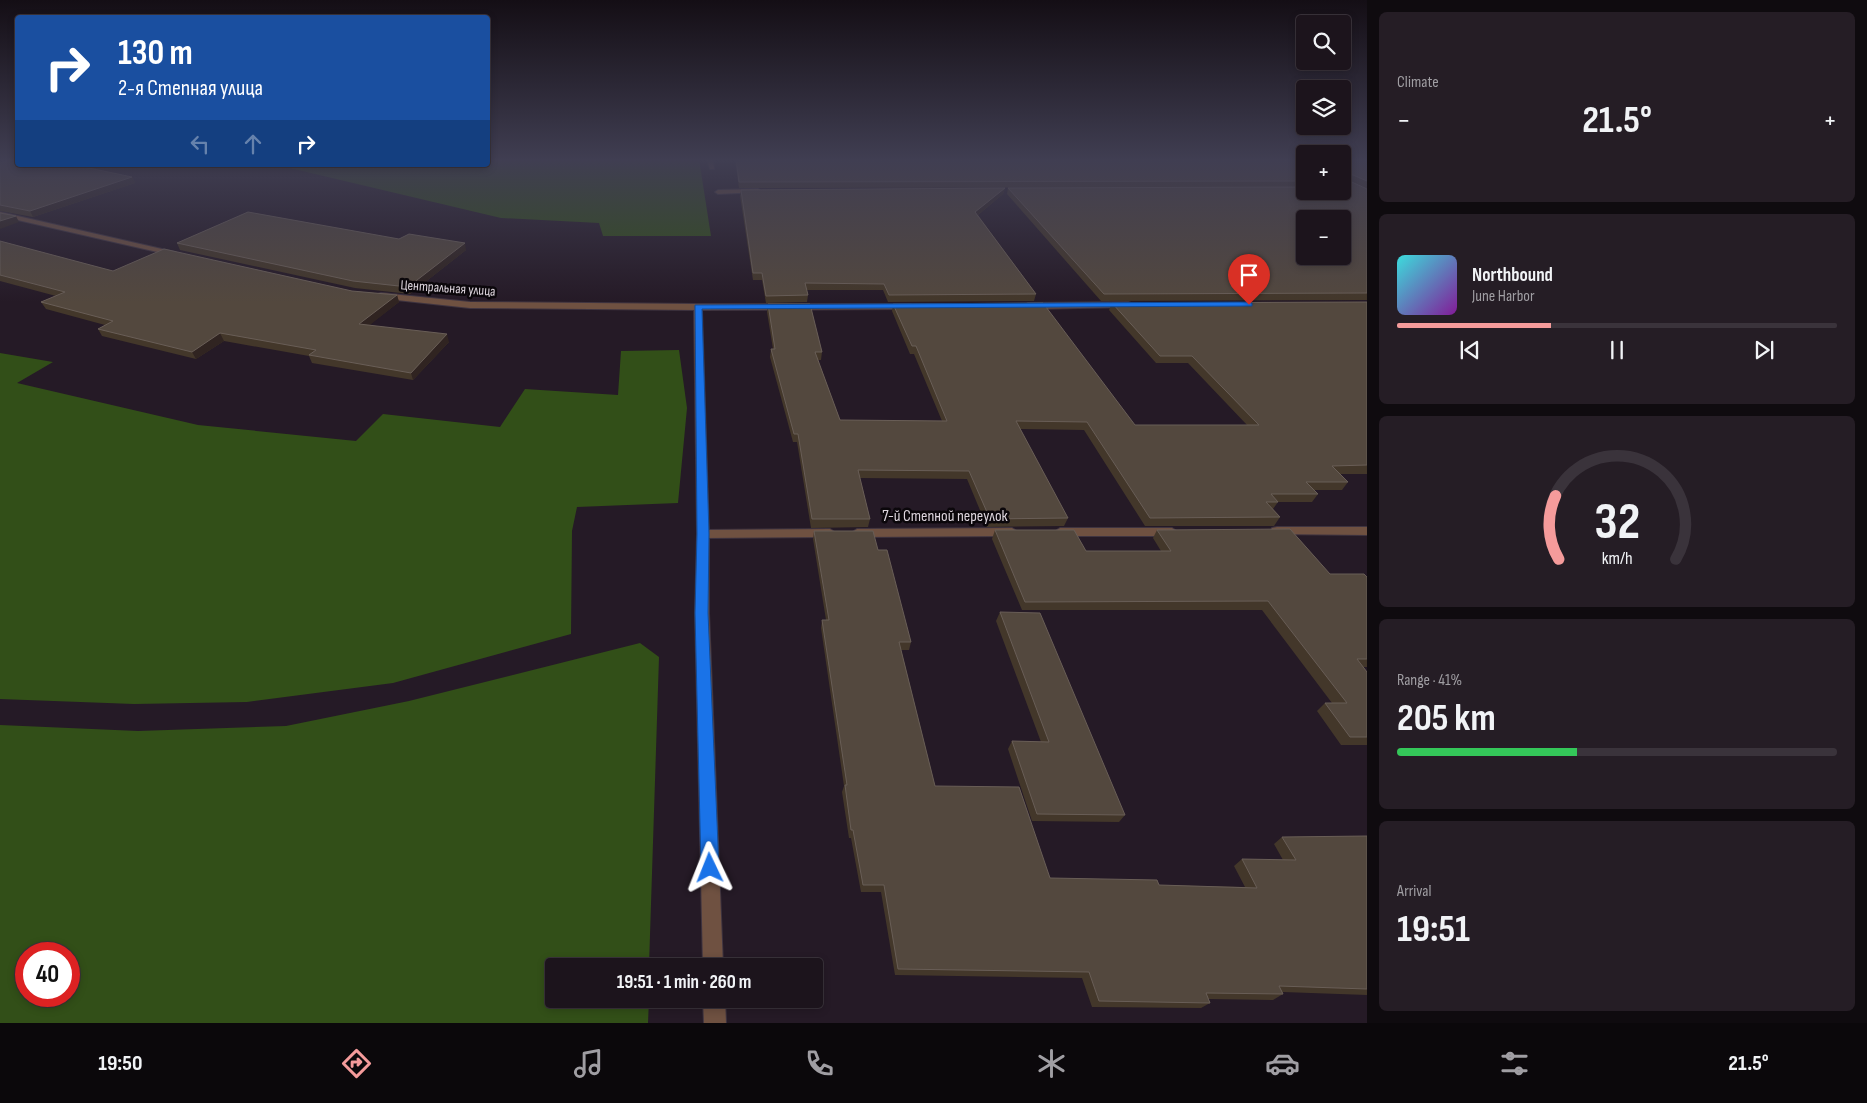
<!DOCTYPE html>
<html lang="en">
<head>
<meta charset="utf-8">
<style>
  :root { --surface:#1c141c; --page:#251d25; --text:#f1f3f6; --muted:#a09ea3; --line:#3a333b; --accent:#f59b9b }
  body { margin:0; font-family:"Sofia Sans Condensed",sans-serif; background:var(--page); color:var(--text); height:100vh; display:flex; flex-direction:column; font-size:19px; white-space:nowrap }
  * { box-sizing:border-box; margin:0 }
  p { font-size:16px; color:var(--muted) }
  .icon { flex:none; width:28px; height:28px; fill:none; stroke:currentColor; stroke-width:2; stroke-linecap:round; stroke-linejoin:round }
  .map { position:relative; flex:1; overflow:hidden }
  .details { display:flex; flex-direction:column; gap:12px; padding:12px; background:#0f0b0f; width:500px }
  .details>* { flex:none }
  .banner { position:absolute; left:15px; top:15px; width:475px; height:152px; border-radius:5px; box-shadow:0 2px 8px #0003,0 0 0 1px var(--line); background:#1a4fa0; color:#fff; overflow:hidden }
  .fabs { position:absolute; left:1296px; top:15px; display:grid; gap:10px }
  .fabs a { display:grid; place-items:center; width:55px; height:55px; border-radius:5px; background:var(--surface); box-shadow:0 2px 8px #0003,0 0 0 1px var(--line); font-size:25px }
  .speed { position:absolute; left:15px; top:942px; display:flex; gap:10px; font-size:25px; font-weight:700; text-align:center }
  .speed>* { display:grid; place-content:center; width:65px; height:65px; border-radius:50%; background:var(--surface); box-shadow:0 2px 8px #0003,0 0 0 1px var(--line); line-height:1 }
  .speed .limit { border:8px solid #d22; background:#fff; color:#111 }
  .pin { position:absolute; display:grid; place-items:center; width:42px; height:42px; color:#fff; margin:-51px -21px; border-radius:50% 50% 50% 0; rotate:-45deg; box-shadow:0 0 5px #0007 }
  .pin .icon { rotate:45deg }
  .me { position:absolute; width:55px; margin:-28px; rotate:358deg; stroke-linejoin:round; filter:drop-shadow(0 0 4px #0008) }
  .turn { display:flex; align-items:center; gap:18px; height:105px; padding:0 20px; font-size:22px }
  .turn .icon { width:65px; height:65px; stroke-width:2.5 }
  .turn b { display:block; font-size:35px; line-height:42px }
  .lanes { display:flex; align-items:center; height:48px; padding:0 20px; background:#0003; justify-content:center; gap:25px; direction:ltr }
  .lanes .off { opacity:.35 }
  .big { font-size:38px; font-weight:700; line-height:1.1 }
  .details .card { flex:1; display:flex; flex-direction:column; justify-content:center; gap:8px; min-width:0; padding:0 18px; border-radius:8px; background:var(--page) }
  .details .dial { align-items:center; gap:0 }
  .dial svg { height:130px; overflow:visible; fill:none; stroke:var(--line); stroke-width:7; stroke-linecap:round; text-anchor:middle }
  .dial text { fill:var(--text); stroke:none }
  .song { display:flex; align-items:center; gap:15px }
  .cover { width:60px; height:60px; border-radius:8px; background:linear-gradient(135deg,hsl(180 70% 55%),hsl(290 70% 35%)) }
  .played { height:5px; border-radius:2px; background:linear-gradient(90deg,var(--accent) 35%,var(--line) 35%) }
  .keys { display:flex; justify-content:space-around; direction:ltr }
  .heat { display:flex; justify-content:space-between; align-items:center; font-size:28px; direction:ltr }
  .charge { height:8px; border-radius:4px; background:linear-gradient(90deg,#34c759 41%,var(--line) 0) }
  .trip { position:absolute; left:545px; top:958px; width:278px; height:50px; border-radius:5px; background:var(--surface); box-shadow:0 2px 8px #0003,0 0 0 1px var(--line); font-weight:700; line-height:50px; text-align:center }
  .menu { display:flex; height:80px; justify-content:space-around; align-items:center; background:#0b080b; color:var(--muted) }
  .menu .icon { width:35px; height:35px }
  .menu .on { color:var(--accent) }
  .menu b { font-size:22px; color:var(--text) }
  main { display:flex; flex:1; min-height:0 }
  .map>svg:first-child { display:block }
  .green { fill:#324f18; fill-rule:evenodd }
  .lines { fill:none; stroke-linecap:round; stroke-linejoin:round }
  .minor-casing { stroke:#3f3440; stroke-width:2 }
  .tertiary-casing { stroke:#3f3440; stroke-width:2 }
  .minor { fill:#6f5141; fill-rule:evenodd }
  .tertiary { fill:#6f5141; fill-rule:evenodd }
  .wall { fill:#43372a }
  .shaded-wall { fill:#302421 }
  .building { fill:#53483e; stroke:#695e57; fill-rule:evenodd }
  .route { fill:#1a73e8; stroke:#114b97 }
  .labels { text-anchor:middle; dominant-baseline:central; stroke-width:5; stroke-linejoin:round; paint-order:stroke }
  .far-street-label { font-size:14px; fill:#ddd5dd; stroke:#0b070b }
  .street-label { font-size:16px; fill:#ddd5dd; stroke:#0b070b }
</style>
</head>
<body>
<main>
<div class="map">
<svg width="1367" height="1023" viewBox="0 0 1367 1023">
  <rect width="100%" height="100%" fill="#251a26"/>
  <path class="green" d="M488,159H699L711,236H603L599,223L501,218L277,165H488Z
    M679,350L687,408L678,503L577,507L572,531L571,634L393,683L247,702L134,704L0,699V353L53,362L17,383L198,425L356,441L383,414L500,427L525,389L618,395L621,351Z
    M640,643L659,657L649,966H554V999H649L648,1023H0V725L138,731L286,726L409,701ZM26,954H69V996H26Z"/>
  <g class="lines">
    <g class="minor-casing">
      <path id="minor" d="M707,159H713L714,169H710Z
        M758,189L761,191L760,192L718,194L715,192L718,190Z
        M0,212L175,252L179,254L175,256L0,216Z
        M381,293L470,302L698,304L702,307L698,310L470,308L378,298V294Z
        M1277,527H1367V535L1272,534L1271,531L1272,528Z
        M1012,528L1018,532L1012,536L857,537L851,533L857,529Z
        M1060,528H1172L1178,532L1172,536H1060L1054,532Z
        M830,529L836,533L830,537L703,538L697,534L703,530Z"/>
    </g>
    <g class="tertiary-casing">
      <path id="tertiary" d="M1128,302L1131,303V307L1028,309L1024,306L1028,303Z
        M911,304L912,306L908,309L702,310L709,534V613L723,966H703L695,613L697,534L694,307L698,304Z
        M703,999H725L726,1023H704Z"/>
    </g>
    <use href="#minor" class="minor"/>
    <use href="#tertiary" class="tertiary"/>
  </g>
  <path class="wall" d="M735,159H1305V187L739,188Z
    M1342,159H1367V300L1101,301L1007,194L1008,188L1305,191Z
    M0,163L132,177L135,183L33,217L0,211Z
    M1005,188L1003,194L978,215L1036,294L1034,301L888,302L883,290H807L808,295L807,302L766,303L762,280H753L740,196L741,190Z
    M399,239L466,250L410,294L355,288L180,250L177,243Z
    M0,241L113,271L352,291L397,295L399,302L369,325L449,342L413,380L312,363L309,356L224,341L196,359L102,336L98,329L105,325L46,309L41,302L56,296L0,281Z
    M1367,302V474H1340L1348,482L1342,490H1314L1318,494L1312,502H1278L1273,509L1280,517L1274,526H1145L1084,430L1020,429L1068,518L1064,526L987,527L967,479L860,478L870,519L868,527L811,528L797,442H793L770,357L771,349H773L767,312L768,304L822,352L821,360H818L840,420L942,421L914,354H910L892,311L893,304L1135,425H1247L1188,363H1156L1109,310L1112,303Z
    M995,530L1086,551H1161L1153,538L1157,530L1330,574L1367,577V667H1363L1367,672V745H1341L1317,711L1325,703H1332L1262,610H1022L992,539Z
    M814,531L878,550L911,642L909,650H901L935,786L1050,878L1159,885L1245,887L1234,866L1242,859L1283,860L1274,844L1282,837L1367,836V995L1283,992V994L1273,1000L1208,999L1210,1003L1201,1008L1092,1007L1082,978L895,975L881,892H861L851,838H849L842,792L844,786L821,628L822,620H826L813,539Z
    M1000,612L1125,815L1119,822L1032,821L1008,749L1012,741L1041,742L996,621Z"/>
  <path class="shaded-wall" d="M132,177L135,183L33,217L30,211Z
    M1005,188L1003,194L974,218L975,212Z
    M16,216L19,222L0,229V221Z
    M465,243L466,250L410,294L408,287Z
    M397,295L399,302L361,332L359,324Z
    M220,333L224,341L196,359L192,352Z
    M447,334L449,342L413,380L411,373Z"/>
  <path class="building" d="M15,159H18V165H75L132,177L30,211L0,205V163Z
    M736,159H1305V181L739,182Z
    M1342,159H1367V181L1346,172H1344L1343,178L1367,189V293L1104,294L1008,188L1305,187V191H1342ZM1305,219H1342V256H1305Z
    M1005,188L975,212L1036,294L889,295L884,284L805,283L808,295L766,296L762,273H753L741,190Z
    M248,212L399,239L409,234L465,243L408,287L353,281L177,243Z
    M0,213L16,216L0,221Z
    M0,241L113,271L164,249L352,291L397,295L359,324L447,334L411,373L309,355L316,350L220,333L192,352L98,329L113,321L41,302L65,292L0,275Z
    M1367,302V465L1332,466L1348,482H1306L1318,494H1271L1278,502H1266L1280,517L1150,518L1087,422L1016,421L1068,518L990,519L969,471L858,470L870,519H812L798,434H794L771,349H775L768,304H810L822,352H815L840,420L947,421L916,346H912L893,304L1043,303L1135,425H1259L1192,356H1160L1112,303Z
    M1290,529L1330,574H1364L1367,577V659H1357L1367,672V737H1350L1325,703H1347L1268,601L1025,602L995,530H1074L1086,551H1171L1157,530Z
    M814,531H873L878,550H887L911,642H899L935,786L1019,787L1050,878L1157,880L1159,885L1257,888L1242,859L1296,860L1282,837L1367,836V989L1279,986L1283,994L1206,993L1210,1003L1099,1001L1089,972L898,969L884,885H863L853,830H851L845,785H847L822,620H829Z
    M1000,612L1040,613L1125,815L1037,814L1012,741L1049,742Z"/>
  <linearGradient id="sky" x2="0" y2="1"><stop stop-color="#140e15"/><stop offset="0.53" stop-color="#403e52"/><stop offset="1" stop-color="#403e52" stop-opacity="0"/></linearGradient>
  <rect width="1367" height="302" fill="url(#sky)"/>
  <path class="route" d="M1249,302L1252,303V306L702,309L709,534L708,613L719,868L716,874L710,877L704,874L701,868L695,613L697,534L695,305Z"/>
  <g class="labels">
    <g class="far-street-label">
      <text transform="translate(448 288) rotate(4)">Центральная улица</text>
    </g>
    <g class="street-label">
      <text x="945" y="516">7-й Степной переулок</text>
    </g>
  </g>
</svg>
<div class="fabs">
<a><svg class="icon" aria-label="search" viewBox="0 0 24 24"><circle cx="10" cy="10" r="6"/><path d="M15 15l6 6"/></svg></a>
<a><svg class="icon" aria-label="layers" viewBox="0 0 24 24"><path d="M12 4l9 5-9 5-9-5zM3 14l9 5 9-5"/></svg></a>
<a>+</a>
<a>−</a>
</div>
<div class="speed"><div class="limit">40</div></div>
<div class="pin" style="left:1249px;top:305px;background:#d93025"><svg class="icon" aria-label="arrive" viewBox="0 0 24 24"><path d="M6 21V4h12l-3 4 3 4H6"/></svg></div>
<svg class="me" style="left:710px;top:868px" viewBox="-20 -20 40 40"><path d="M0-17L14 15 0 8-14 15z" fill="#1a73e8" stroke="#fff" stroke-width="4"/></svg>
<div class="trip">19:51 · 1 min · 260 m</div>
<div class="banner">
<div class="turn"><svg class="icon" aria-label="right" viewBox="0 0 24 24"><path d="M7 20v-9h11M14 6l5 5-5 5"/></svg><div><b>130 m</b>2-я Степная улица</div></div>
<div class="lanes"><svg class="icon off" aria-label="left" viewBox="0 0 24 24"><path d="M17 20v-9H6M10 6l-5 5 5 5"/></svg><svg class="icon off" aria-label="ahead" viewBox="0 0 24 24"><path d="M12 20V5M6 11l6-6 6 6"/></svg><svg class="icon" aria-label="right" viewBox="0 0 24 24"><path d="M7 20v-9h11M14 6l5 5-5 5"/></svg></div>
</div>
</div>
<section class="details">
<div class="card"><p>Climate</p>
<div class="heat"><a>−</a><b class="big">21.5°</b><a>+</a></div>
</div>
<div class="card">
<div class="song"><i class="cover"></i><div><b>Northbound</b><p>June Harbor</p></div></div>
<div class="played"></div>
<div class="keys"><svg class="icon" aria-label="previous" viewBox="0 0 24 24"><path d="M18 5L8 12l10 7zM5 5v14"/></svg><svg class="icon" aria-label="pause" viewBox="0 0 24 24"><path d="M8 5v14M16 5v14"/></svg><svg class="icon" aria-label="next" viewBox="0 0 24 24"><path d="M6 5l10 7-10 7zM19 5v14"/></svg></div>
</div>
<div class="card dial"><svg viewBox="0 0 100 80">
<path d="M14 69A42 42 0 1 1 86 69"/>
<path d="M14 69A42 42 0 0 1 12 30" stroke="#f59b9b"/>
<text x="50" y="56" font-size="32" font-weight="700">32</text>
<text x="50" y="72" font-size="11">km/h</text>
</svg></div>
<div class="card"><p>Range · 41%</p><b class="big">205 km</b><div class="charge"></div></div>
<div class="card"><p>Arrival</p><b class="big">19:51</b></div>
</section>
</main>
<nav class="menu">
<b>19:50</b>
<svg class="icon on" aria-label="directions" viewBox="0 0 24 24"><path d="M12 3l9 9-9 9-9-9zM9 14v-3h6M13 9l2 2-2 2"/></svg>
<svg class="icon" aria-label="music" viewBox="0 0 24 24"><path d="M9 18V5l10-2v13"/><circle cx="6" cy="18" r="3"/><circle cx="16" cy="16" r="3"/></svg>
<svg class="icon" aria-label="phone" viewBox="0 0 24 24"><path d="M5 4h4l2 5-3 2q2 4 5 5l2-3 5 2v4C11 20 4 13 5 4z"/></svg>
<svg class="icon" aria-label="climate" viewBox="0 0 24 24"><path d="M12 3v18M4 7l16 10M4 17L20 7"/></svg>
<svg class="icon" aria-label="car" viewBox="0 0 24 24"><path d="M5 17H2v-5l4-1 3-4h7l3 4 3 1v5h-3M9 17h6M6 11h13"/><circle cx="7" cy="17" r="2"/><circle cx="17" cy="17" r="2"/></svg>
<svg class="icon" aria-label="filters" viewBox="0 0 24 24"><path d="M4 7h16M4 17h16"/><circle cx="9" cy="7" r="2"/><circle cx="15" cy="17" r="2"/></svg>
<b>21.5°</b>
</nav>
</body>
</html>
